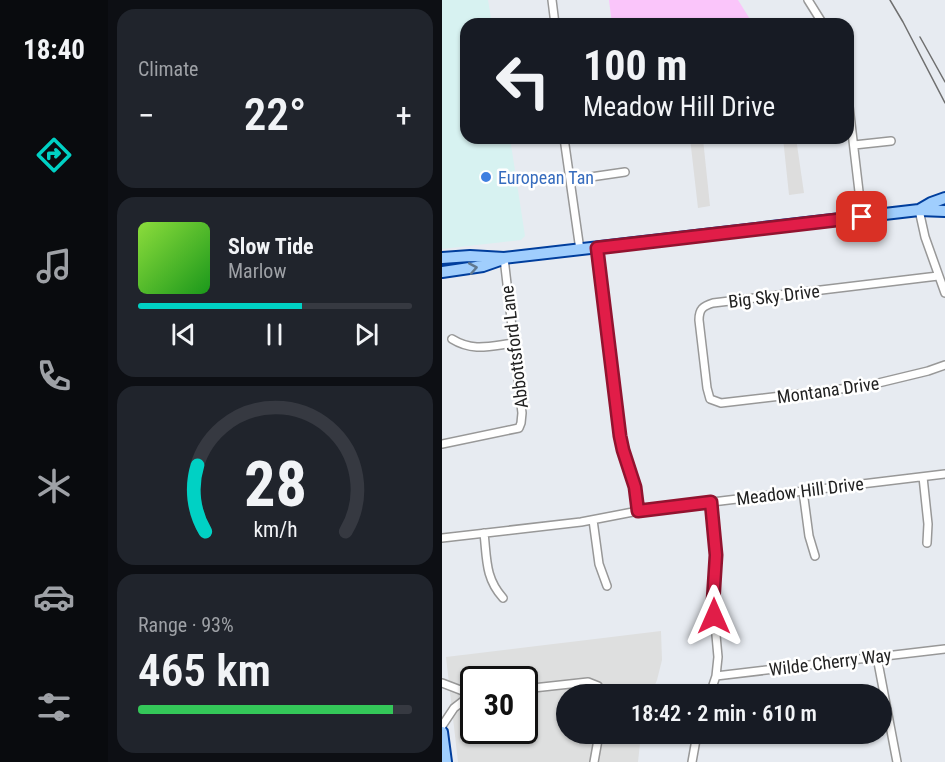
<!DOCTYPE html>
<html lang="en">
<head>
<meta charset="utf-8">
<style>
  :root { --surface:#171b24; --page:#20242c; --text:#f1f3f6; --muted:#9ea1a6; --line:#363941; --accent:#00d1c4 }
  body { margin:0; font-family:"Roboto Condensed",sans-serif; background:var(--page); color:var(--text); height:100vh; display:flex; flex-direction:column; font-size:22px; white-space:nowrap }
  * { box-sizing:border-box; margin:0 }
  p { font-size:20px; color:var(--muted) }
  .icon { flex:none; width:33px; height:33px; fill:none; stroke:currentColor; stroke-width:2; stroke-linecap:round; stroke-linejoin:round }
  .map { position:relative; flex:1; overflow:hidden }
  .side { display:flex; flex-direction:column; gap:9px; padding:9px; background:#0d0f14; width:334px }
  .side>* { flex:none }
  .hud { position:absolute; left:18px; top:18px; width:394px; height:126px; border-radius:18px; box-shadow:0 2px 4px #0004; background:#171b24; color:var(--text); overflow:hidden }
  .speed { position:absolute; left:18px; top:666px; display:flex; gap:12px; font-size:30px; font-weight:700; text-align:center }
  .speed>* { display:grid; place-content:center; width:78px; height:78px; border-radius:50%; background:var(--surface); box-shadow:0 2px 4px #0004; line-height:1 }
  .speed .limit { border:3px solid #111; border-radius:9px; background:#fff; color:#111 }
  .pin { position:absolute; display:grid; place-items:center; width:51px; height:51px; color:#fff; margin:-26px; border-radius:12px; box-shadow:0 3px 9px #0006 }
  .me { position:absolute; width:66px; margin:-33px; rotate:0deg; stroke-linejoin:round; filter:drop-shadow(0 0 4px #0008) }
  .turn { display:flex; align-items:center; gap:21px; height:126px; padding:0 24px; font-size:27px }
  .turn .icon { width:78px; height:78px; stroke-width:2.5 }
  .turn b { display:block; font-size:42px; line-height:51px }
  .big { font-size:45px; font-weight:600; line-height:1.1 }
  .side .widget { flex:1; display:flex; flex-direction:column; justify-content:center; gap:9px; min-width:0; padding:0 21px; border-radius:18px; background:var(--page) }
  .side .dial { align-items:center; gap:0 }
  .dial svg { height:156px; overflow:visible; fill:none; stroke:var(--line); stroke-width:7; stroke-linecap:round; text-anchor:middle }
  .dial text { fill:var(--text); stroke:none }
  .song { display:flex; align-items:center; gap:18px }
  .cover { width:72px; height:72px; border-radius:9px; background:linear-gradient(135deg,hsl(90 70% 55%),hsl(120 70% 35%)) }
  .played { height:6px; border-radius:3px; background:linear-gradient(90deg,var(--accent) 60%,var(--line) 60%) }
  .keys { display:flex; justify-content:space-around; direction:ltr }
  .heat { display:flex; justify-content:space-between; align-items:center; font-size:33px; direction:ltr }
  .charge { height:9px; border-radius:4px; background:linear-gradient(90deg,#34c759 93%,var(--line) 0) }
  .trip { position:absolute; left:114px; top:684px; width:336px; height:60px; border-radius:30px; background:var(--surface); box-shadow:0 2px 4px #0004; font-weight:600; line-height:60px; text-align:center }
  main { display:flex; flex:1; min-height:0 }
  .menu { display:flex; flex-direction:column; width:108px; justify-content:space-around; align-items:center; background:#090b0e; color:var(--muted) }
  .menu .icon { width:42px; height:42px }
  .menu .current { color:var(--accent) }
  .menu b { font-size:27px; color:var(--text) }
  .map>svg:first-child { display:block }
  .residential { fill:#dedfdf; fill-rule:evenodd }
  .commercial { fill:#d7f2f1 }
  .park { fill:#fac5fa }
  .parking { fill:#ddd }
  .lines { fill:none; stroke-linecap:round; stroke-linejoin:round }
  .street-casing { stroke:#989898; stroke-width:10 }
  .primary-casing { stroke:#003e9d; stroke-width:14 }
  .street { stroke:#fff; stroke-width:7 }
  .primary { stroke:#a0cefd; stroke-width:10 }
  .tram { stroke:#6f6f6f; stroke-width:1.5 }
  .oneway { stroke:#60788f }
  .route-casing { stroke:#92132f; stroke-width:15 }
  .route { stroke:#e11d48; stroke-width:10 }
  .shop-dot { fill:#3f7fe0; stroke:#fff; stroke-width:2 }
  .labels { text-anchor:middle; dominant-baseline:central; stroke-width:5; stroke-linejoin:round; paint-order:stroke }
  .shop-label { font-size:18px; fill:#366cbe; stroke:#fff; text-anchor:start }
  .street-label { font-size:18px; fill:#212121; stroke:#fff }
</style>
</head>
<body>
<main>
<nav class="menu">
<b>18:40</b>
<svg class="icon current" aria-label="directions" viewBox="0 0 24 24"><path d="M12 3l9 9-9 9-9-9zM9 14v-3h6M13 9l2 2-2 2"/></svg>
<svg class="icon" aria-label="music" viewBox="0 0 24 24"><path d="M9 18V5l10-2v13"/><circle cx="6" cy="18" r="3"/><circle cx="16" cy="16" r="3"/></svg>
<svg class="icon" aria-label="phone" viewBox="0 0 24 24"><path d="M5 4h4l2 5-3 2q2 4 5 5l2-3 5 2v4C11 20 4 13 5 4z"/></svg>
<svg class="icon" aria-label="climate" viewBox="0 0 24 24"><path d="M12 3v18M4 7l16 10M4 17L20 7"/></svg>
<svg class="icon" aria-label="car" viewBox="0 0 24 24"><path d="M5 17H2v-5l4-1 3-4h7l3 4 3 1v5h-3M9 17h6M6 11h13"/><circle cx="7" cy="17" r="2"/><circle cx="17" cy="17" r="2"/></svg>
<svg class="icon" aria-label="filters" viewBox="0 0 24 24"><path d="M4 7h16M4 17h16"/><circle cx="9" cy="7" r="2"/><circle cx="15" cy="17" r="2"/></svg>
</nav>
<section class="side">
<div class="widget"><p>Climate</p>
<div class="heat"><a>−</a><b class="big">22°</b><a>+</a></div>
</div>
<div class="widget">
<div class="song"><i class="cover"></i><div><b>Slow Tide</b><p>Marlow</p></div></div>
<div class="played"></div>
<div class="keys"><svg class="icon" aria-label="previous" viewBox="0 0 24 24"><path d="M18 5L8 12l10 7zM5 5v14"/></svg><svg class="icon" aria-label="pause" viewBox="0 0 24 24"><path d="M8 5v14M16 5v14"/></svg><svg class="icon" aria-label="next" viewBox="0 0 24 24"><path d="M6 5l10 7-10 7zM19 5v14"/></svg></div>
</div>
<div class="widget dial"><svg viewBox="0 0 100 80">
<path d="M14 69A42 42 0 1 1 86 69"/>
<path d="M14 69A42 42 0 0 1 10 35" stroke="#00d1c4"/>
<text x="50" y="56" font-size="32" font-weight="700">28</text>
<text x="50" y="72" font-size="11">km/h</text>
</svg></div>
<div class="widget"><p>Range · 93%</p><b class="big">465 km</b><div class="charge"></div></div>
</section>
<div class="map">
<svg width="503" height="762" viewBox="0 0 503 762">
  <rect width="100%" height="100%" fill="#e7ebf1"/>
  <path class="residential" d="M219,631L220,660L215,680L209,694H124V734H199L196,762H16L4,657ZM32,680H82V730H32Z"/>
  <path class="commercial" d="M0,0H46L50,24H24V138H68L83,236L79,240L0,249Z"/>
  <path class="park" d="M167,0H296L311,24H170Z"/>
  <path class="parking" d="M248,138H262L261,139L268,206L256,208Z
    M341,138H354L362,193L347,195Z"/>
  <g class="lines">
    <g class="street-casing">
      <path id="street" d="M110,0L113,24
        M366,0L381,24
        M406,98L420,217
        M122,138L138,250
        M412,145L449,141
        M128,180L183,172
        M477,210L483,237L503,293
        M155,247L178,436L181,450L193,487L196,511
        M496,276L271,303C261,306 257,309 257,320L265,388L268,399L279,403L424,386L486,371L503,365
        M10,339C31,352 48,346 72,343
        M0,444L77,428L79,423L80,413L62,258
        M481,477L486,524L485,543
        M361,491L367,536L373,556
        M151,520L157,564L165,586
        M42,533C45,559 43,578 61,598
        M0,538L139,522L196,511L503,474
        M435,657L455,762
        M274,676L503,649
        M0,683L21,691L27,696
        M82,689L146,682L156,686L161,694
        M268,694L274,676L276,657L271,602L274,555L269,502
        M0,726L12,708L25,698L27,696L32,695
        M152,762L157,734
        M250,762L255,734"/>
    </g>
    <g class="primary-casing">
      <path id="primary" d="M477,210L489,203L503,198
        M0,258L28,256L62,258L477,210L503,211
        M0,272L41,266L61,259
        M0,732L4,762"/>
    </g>
    <use href="#street" class="street"/>
    <use href="#primary" class="primary"/>
    <path class="tram" d="M448,0L461,22L503,103
      M478,37L503,82"/>
  </g>
  <defs><path id="oneway-chevron" d="M-2-3.5L2.5 0L-2 3.5" fill="none" stroke-width="1.6" stroke-linecap="round" stroke-linejoin="round" transform="scale(1.5)"/></defs>
  <use class="oneway" href="#oneway-chevron" transform="translate(31 268) rotate(-10)"/>
  <g class="lines">
    <g class="route-casing">
      <path id="route" d="M272,616L271,602L274,555L269,502L196,511L193,487L181,450L178,436L155,248L420,217"/>
    </g>
    <use href="#route" class="route"/>
  </g>
  <circle class="shop-dot" cx="44" cy="177" r="6"/>
  <g class="labels">
    <g class="shop-label">
      <text x="56" y="177">European Tan</text>
    </g>
    <g class="street-label">
      <text transform="translate(332 296) rotate(-7)">Big Sky Drive</text>
      <text transform="translate(72 347) rotate(-97)">Abbottsford Lane</text>
      <text transform="translate(386 390) rotate(-8)">Montana Drive</text>
      <text transform="translate(358 491) rotate(-7)">Meadow Hill Drive</text>
      <text transform="translate(388 662) rotate(-7)">Wilde Cherry Way</text>
    </g>
  </g>
</svg>
<div class="speed"><div class="limit">30</div></div>
<div class="pin" style="left:420px;top:217px;background:#d93025"><svg class="icon" aria-label="arrive" viewBox="0 0 24 24"><path d="M6 21V4h12l-3 4 3 4H6"/></svg></div>
<svg class="me" style="left:272px;top:616px" viewBox="-20 -20 40 40"><path d="M0-17L14 15 0 8-14 15z" fill="#e11d48" stroke="#fff" stroke-width="4"/></svg>
<div class="trip">18:42 · 2 min · 610 m</div>
<div class="hud">
<div class="turn"><svg class="icon" aria-label="left" viewBox="0 0 24 24"><path d="M17 20v-9H6M10 6l-5 5 5 5"/></svg><div><b>100 m</b>Meadow Hill Drive</div></div>
</div>
</div>
</main>
</body>
</html>
